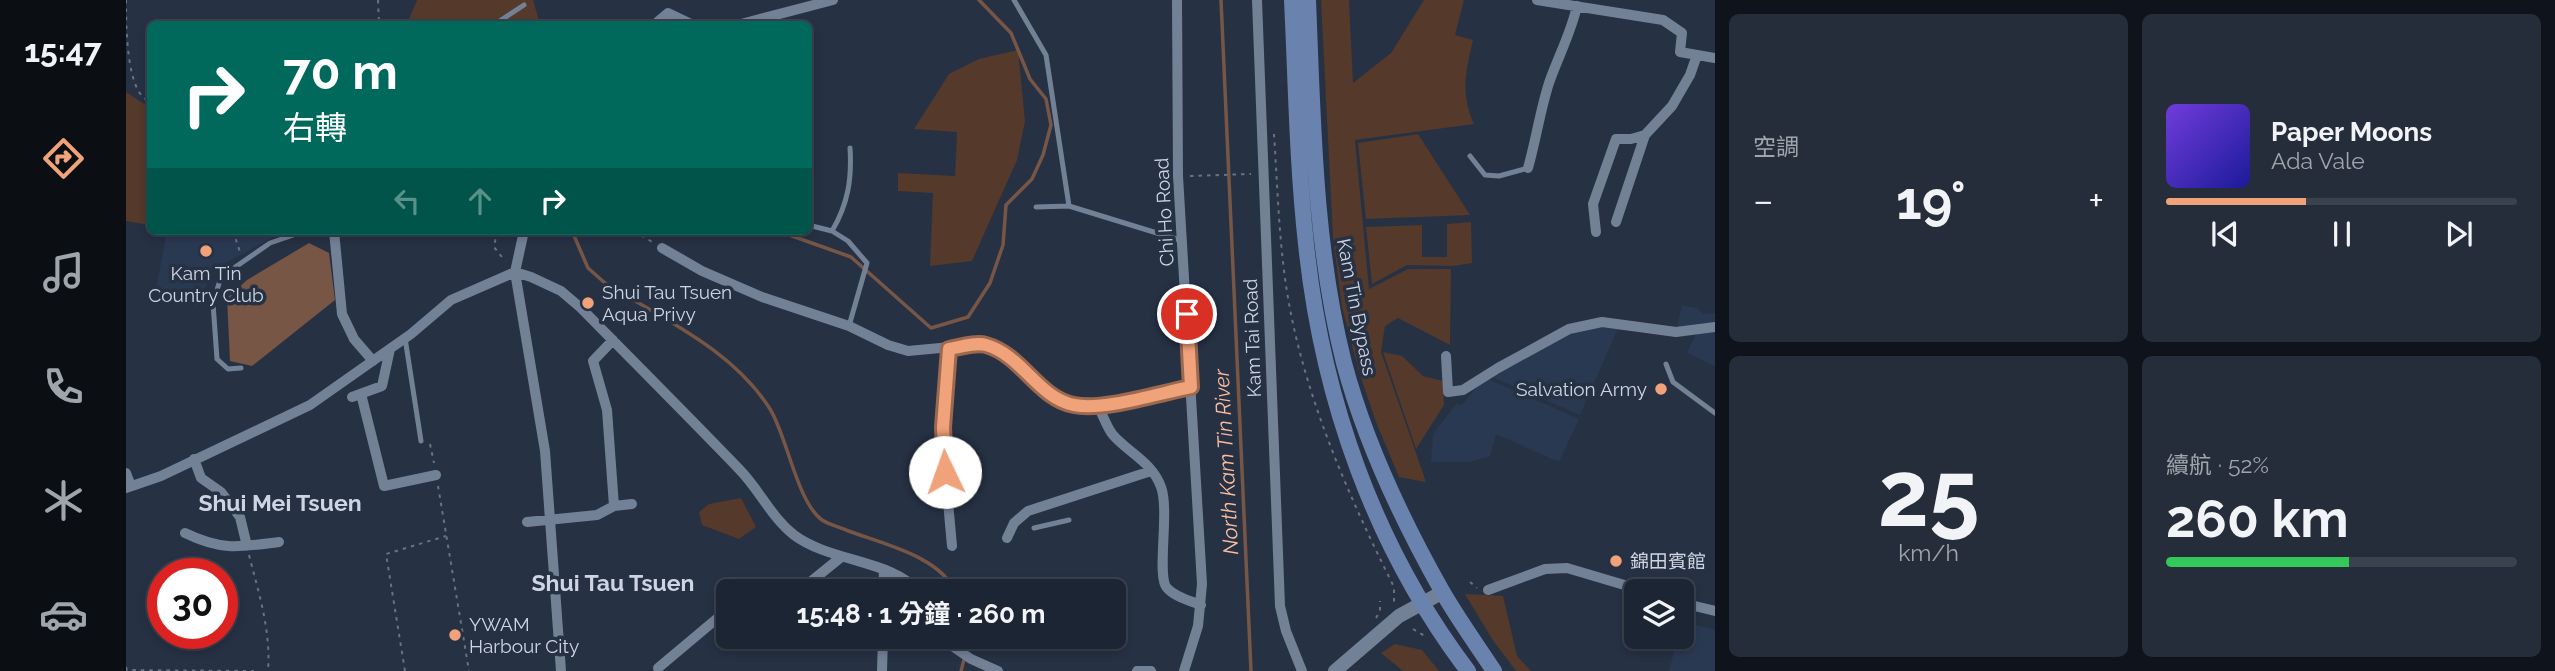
<!DOCTYPE html>
<html lang="zh-TW">
<head>
<meta charset="utf-8">
<style>
  :root { --surface:#1c2533; --page:#252d3b; --text:#f1f3f6; --muted:#a0a5ac; --line:#3a424e; --accent:#f0a27a }
  body { margin:0; font-family:Raleway,"Noto Sans TC",sans-serif; background:var(--page); color:var(--text); height:100vh; display:flex; flex-direction:column; font-size:26px; white-space:nowrap }
  * { box-sizing:border-box; margin:0 }
  p { font-size:23px; color:var(--muted) }
  .icon { flex:none; width:38px; height:38px; fill:none; stroke:currentColor; stroke-width:2; stroke-linecap:round; stroke-linejoin:round }
  .map { position:relative; flex:1; overflow:hidden }
  .details { display:flex; flex-direction:column; gap:14px; padding:14px; background:#0f141c; width:840px }
  .details>* { flex:none }
  .banner { position:absolute; left:21px; top:21px; width:665px; height:214px; border-radius:10px; box-shadow:0 4px 10px #0003,0 0 0 2px var(--line); background:#00695c; color:#fff; overflow:hidden }
  .tools { position:absolute; left:1498px; top:579px; display:grid; gap:14px }
  .tools a { display:grid; place-items:center; width:70px; height:70px; border-radius:10px; background:var(--surface); box-shadow:0 4px 10px #0003,0 0 0 2px var(--line); font-size:35px }
  .speed { position:absolute; left:21px; top:558px; display:flex; gap:14px; font-size:35px; font-weight:700; text-align:center }
  .speed>* { display:grid; place-content:center; width:91px; height:91px; border-radius:50%; background:var(--surface); box-shadow:0 4px 10px #0003,0 0 0 2px var(--line); line-height:1 }
  .speed .limit { border:10px solid #d22; background:#fff; color:#111 }
  .pin { position:absolute; display:grid; place-items:center; width:60px; height:60px; color:#fff; margin:-30px; border:4px solid #fff; border-radius:50%; box-shadow:0 2px 7px #0007 }
  .me { position:absolute; width:77px; margin:-38px; rotate:357deg; stroke-linejoin:round; filter:drop-shadow(0 0 5px #0008) }
  .turn { display:flex; align-items:center; gap:24px; height:147px; padding:0 21px; font-size:32px }
  .turn .icon { width:91px; height:91px; stroke-width:2.5 }
  .turn b { display:block; font-size:49px; line-height:60px }
  .lanes { display:flex; align-items:center; height:66px; padding:0 21px; background:#0003; justify-content:center; gap:35px; direction:ltr }
  .lanes .off { opacity:.35 }
  .big { font-size:52px; font-weight:700; line-height:1.1 }
  .details .card { flex:1; display:flex; flex-direction:column; justify-content:center; gap:10px; min-width:0; padding:0 24px; border-radius:10px; background:var(--page) }
  .details .dial { align-items:center; gap:0 }
  .dial b { font-size:91px; line-height:1 }
  .song { display:flex; align-items:center; gap:21px }
  .cover { width:84px; height:84px; border-radius:10px; background:linear-gradient(135deg,hsl(260 70% 55%),hsl(240 70% 35%)) }
  .played { height:7px; border-radius:4px; background:linear-gradient(90deg,var(--accent) 40%,var(--line) 40%) }
  .keys { display:flex; justify-content:space-around; direction:ltr }
  .heat { display:flex; justify-content:space-between; align-items:center; font-size:38px; direction:ltr }
  .charge { height:10px; border-radius:5px; background:linear-gradient(90deg,#34c759 52%,var(--line) 0) }
  .details .tiles { flex:1; display:grid; gap:14px; grid-template-columns:repeat(2,1fr) }
  .trip { position:absolute; left:590px; top:579px; width:410px; height:70px; border-radius:10px; background:var(--surface); box-shadow:0 4px 10px #0003,0 0 0 2px var(--line); font-weight:700; line-height:70px; text-align:center }
  main { display:flex; flex:1; min-height:0 }
  .dock { display:flex; flex-direction:column; width:126px; justify-content:space-around; align-items:center; background:#0b0f14; color:var(--muted) }
  .dock .icon { width:49px; height:49px }
  .dock .on { color:var(--accent) }
  .dock b { font-size:32px; color:var(--text) }
  .map>svg:first-child { display:block }
  .built { fill:#2a3952 }
  .green { fill:#55392a }
  .water { fill:#775645 }
  .lines { fill:none; stroke-linecap:round; stroke-linejoin:round }
  .stream { stroke:#775645; stroke-width:3.5 }
  .path { stroke:#697283; stroke-width:2; stroke-dasharray:3.5 5; stroke-linecap:butt }
  .lane { stroke:#738197; stroke-width:5 }
  .street { stroke:#738197; stroke-width:10 }
  .secondary { stroke:#738197; stroke-width:14 }
  .primary { stroke:#6a83ae; stroke-width:16 }
  .route-casing { stroke:#9c694f; stroke-width:18 }
  .route { stroke:#f0a27a; stroke-width:12 }
  .poi-dot { fill:#f0a27a; stroke:#263144; stroke-width:2.5 }
  .labels { text-anchor:middle; dominant-baseline:central; stroke-width:7; stroke-linejoin:round; paint-order:stroke }
  .street-label { font-size:19px; fill:#ced5e2; stroke:#263144 }
  .poi-label { font-size:19px; fill:#ced5e2; stroke:#263144; text-anchor:start }
  .water-label { font-size:21px; font-style:italic; fill:#fabd9f; stroke:#263144 }
  .quarter-label { font-size:23px; font-weight:bold; fill:#ced5e2; stroke:#263144 }
</style>
</head>
<body>
<main>
<nav class="dock">
<b>15:47</b>
<svg class="icon on" aria-label="directions" viewBox="0 0 24 24"><path d="M12 3l9 9-9 9-9-9zM9 14v-3h6M13 9l2 2-2 2"/></svg>
<svg class="icon" aria-label="music" viewBox="0 0 24 24"><path d="M9 18V5l10-2v13"/><circle cx="6" cy="18" r="3"/><circle cx="16" cy="16" r="3"/></svg>
<svg class="icon" aria-label="phone" viewBox="0 0 24 24"><path d="M5 4h4l2 5-3 2q2 4 5 5l2-3 5 2v4C11 20 4 13 5 4z"/></svg>
<svg class="icon" aria-label="climate" viewBox="0 0 24 24"><path d="M12 3v18M4 7l16 10M4 17L20 7"/></svg>
<svg class="icon" aria-label="car" viewBox="0 0 24 24"><path d="M5 17H2v-5l4-1 3-4h7l3 4 3 1v5h-3M9 17h6M6 11h13"/><circle cx="7" cy="17" r="2"/><circle cx="17" cy="17" r="2"/></svg>
</nav>
<div class="map">
<svg width="1589" height="671" viewBox="0 0 1589 671">
  <rect width="100%" height="100%" fill="#263144"/>
  <path class="built" d="M41,231H158L87,270L71,307L30,290Z
    M1556,305L1571,308L1577,314L1589,313V322L1551,327Z
    M1474,327L1492,328L1454,415L1366,377L1431,339L1448,332Z
    M1589,330V365L1588,366L1561,353L1571,332Z
    M1362,379L1453,419L1433,462L1370,434L1364,456L1344,462H1305L1307,434L1331,403L1335,406L1351,387Z
    M1556,621L1589,630V671H1543L1552,637H1556Z"/>
  <path class="green" d="M291,0H407L414,24H281Z
    M1195,0H1223L1227,83L1265,53L1298,0H1338L1329,35L1347,40C1340,71 1334,93 1348,124L1229,140L1243,289L1282,269H1325L1324,345L1272,318L1259,326L1255,352L1300,482L1273,477L1250,422L1233,372L1216,307L1207,238Z
    M892,50L899,121L891,160L846,261L804,266L807,193L772,191V173L829,176L831,132L788,129L823,74L853,59Z
    M0,92L24,108V225L0,221Z
    M1292,134L1344,215L1240,219L1232,143Z
    M1345,222L1346,263L1328,266L1281,265L1246,284L1240,227L1296,225V257H1321V224Z
    M1257,352L1276,356L1297,376L1317,381L1318,405L1290,449Z
    M615,498L630,527L613,539L576,525L573,512L583,504Z
    M1339,594L1377,596L1391,656L1405,671H1390L1366,639Z
    M1269,644L1296,650L1313,671H1277L1255,653Z"/>
  <path class="water" d="M183,243L203,253L209,300L126,366L104,361L101,298L121,280Z"/>
  <g class="lines">
    <path class="stream" d="M1095,0L1125,671
      M446,231L462,268L479,283C537,319 607,350 644,409C661,436 671,502 696,520C702,524 713,527 720,530C753,543 815,556 829,592
      M652,231L725,257L805,328L842,317L864,283L877,245L880,205L906,179L917,155L925,125L920,99L904,79L885,33L853,0
      M835,671L844,637"/>
    <path class="path" d="M0,0C0,23 0,96 24,101
      M252,0L253,24
      M1148,134C1152,193 1153,255 1165,314C1184,409 1225,501 1268,587V602
      M1064,176L1125,174
      M107,231L114,252
      M371,231L368,247L379,261
      M508,231L528,243
      M304,444L308,463
      M312,486L343,671
      M123,555C133,594 145,631 142,671
      M1344,582L1351,588
      M1250,618L1254,611V601
      M1287,629L1299,636
      M0,667L1,670L128,671
      M279,671L260,554L320,536"/>
    <path class="lane" d="M888,0L920,55L943,206
      M369,24L398,5
      M1344,156L1359,175L1373,176L1402,168
      M910,207L943,206L1057,241
      M682,225L706,231L722,241L741,263L723,326
      M706,231C722,204 726,179 724,148
      M279,338L295,441
      M1540,364L1547,382L1589,413
      M115,368L102,369L91,359L87,303L95,277L144,243L179,231
      M908,528L943,520"/>
    <path class="street" d="M1051,0L1052,176L1076,584L1072,626L1058,671
      M1131,0L1154,606L1160,631L1176,671
      M1411,0L1537,20L1556,33L1554,52L1589,58
      M529,24L542,13L565,24
      M615,24L707,0
      M1402,168C1410,140 1414,111 1423,83C1432,57 1445,33 1451,6
      M1490,222L1519,135L1546,106L1564,75L1571,55
      M208,231L216,314L228,339L247,361
      M398,231L389,272L419,451L435,671
      M1470,232L1467,204L1490,139H1505L1519,135
      M536,248L576,271L636,297L723,326L762,345L782,351L857,344L871,349L908,378L925,396L948,406H972L1065,387
      M487,340L467,361L481,410L488,506
      M823,349L817,447L826,546
      M1320,356L1322,392L1337,390L1372,368L1443,329L1476,322L1550,332L1589,327
      M235,394L258,486L310,475
      M226,397L256,386L264,349
      M972,406C977,415 981,428 987,435C1003,453 1027,463 1035,487C1044,511 1030,577 1041,588C1049,597 1064,601 1075,605
      M68,459L75,478L95,492L114,517L121,546
      M0,473L5,486
      M0,488L35,476L184,405L285,334L325,300L389,272L405,277L435,291L455,308C508,362 561,415 613,469C633,489 645,517 668,535C704,562 767,560 793,592
      M401,522L471,515L488,506L506,504
      M59,533C96,551 114,547 153,542
      M881,538L888,523L902,511L1025,471
      M1362,590L1419,569L1441,568L1522,592
      M672,592L714,558
      M757,592L758,570
      M1556,603L1589,611
      M813,637L845,659L872,671
      M532,668L594,616L602,614
      M756,671L757,637
      M1011,671H1025"/>
    <path class="secondary" d="M1209,671L1273,616L1317,592"/>
    <path class="primary" d="M1166,0C1170,81 1171,163 1180,244C1196,398 1248,547 1342,671
      M1182,0C1187,121 1188,245 1218,363C1239,442 1276,520 1316,591C1332,619 1351,645 1368,671"/>
  </g>
  <g class="lines">
    <g class="route-casing">
      <path id="route" d="M819,472L817,427L823,349C834,347 850,342 860,345C896,355 912,398 948,405C978,411 1034,393 1065,387L1061,314"/>
    </g>
    <use href="#route" class="route"/>
  </g>
  <g class="poi-dot">
    <circle cx="80" cy="251" r="7"/>
    <circle cx="462" cy="303" r="7"/>
    <circle cx="1535" cy="389" r="7"/>
    <circle cx="1490" cy="561" r="7"/>
    <circle cx="329" cy="635" r="7"/>
  </g>
  <g class="labels">
    <g class="street-label">
      <text transform="translate(1038 212) rotate(-93)">Chi Ho Road</text>
      <text transform="translate(1231 307) rotate(79)">Kam Tin Bypass</text>
      <text transform="translate(1126 338) rotate(-92)">Kam Tai Road</text>
    </g>
    <g class="poi-label">
      <text x="80" y="273" text-anchor="middle">Kam Tin<tspan x="80" dy="22">Country Club</tspan></text>
      <text x="476" y="292">Shui Tau Tsuen<tspan x="476" dy="22">Aqua Privy</tspan></text>
      <text x="1521" y="389" text-anchor="end">Salvation Army</text>
      <text x="1504" y="561">錦田賓館</text>
      <text x="343" y="624">YWAM<tspan x="343" dy="22">Harbour City</tspan></text>
    </g>
    <g class="water-label">
      <text transform="translate(1100 462) rotate(-93)">North Kam Tin River</text>
    </g>
    <g class="quarter-label">
      <text x="154" y="502">Shui Mei Tsuen</text>
      <text x="487" y="582">Shui Tau Tsuen</text>
    </g>
  </g>
</svg>
<div class="tools">
<a><svg class="icon" aria-label="layers" viewBox="0 0 24 24"><path d="M12 4l9 5-9 5-9-5zM3 14l9 5 9-5"/></svg></a>
</div>
<div class="speed"><div class="limit">30</div></div>
<div class="pin" style="left:1061px;top:314px;background:#d93025"><svg class="icon" aria-label="arrive" viewBox="0 0 24 24"><path d="M6 21V4h12l-3 4 3 4H6"/></svg></div>
<svg class="me" style="left:819px;top:472px" viewBox="-20 -20 40 40"><circle r="19" fill="#fff"/><path d="M0-13L10 11 0 6-10 11z" fill="#f0a27a"/></svg>
<div class="trip">15:48 · 1 分鐘 · 260 m</div>
<div class="banner">
<div class="turn"><svg class="icon" aria-label="right" viewBox="0 0 24 24"><path d="M7 20v-9h11M14 6l5 5-5 5"/></svg><div><b>70 m</b>右轉</div></div>
<div class="lanes"><svg class="icon off" aria-label="left" viewBox="0 0 24 24"><path d="M17 20v-9H6M10 6l-5 5 5 5"/></svg><svg class="icon off" aria-label="ahead" viewBox="0 0 24 24"><path d="M12 20V5M6 11l6-6 6 6"/></svg><svg class="icon" aria-label="right" viewBox="0 0 24 24"><path d="M7 20v-9h11M14 6l5 5-5 5"/></svg></div>
</div>
</div>
<section class="details">
<div class="tiles">
<div class="card"><p>空調</p>
<div class="heat"><a>−</a><b class="big">19°</b><a>+</a></div>
</div>
<div class="card">
<div class="song"><i class="cover"></i><div><b>Paper Moons</b><p>Ada Vale</p></div></div>
<div class="played"></div>
<div class="keys"><svg class="icon" aria-label="previous" viewBox="0 0 24 24"><path d="M18 5L8 12l10 7zM5 5v14"/></svg><svg class="icon" aria-label="pause" viewBox="0 0 24 24"><path d="M8 5v14M16 5v14"/></svg><svg class="icon" aria-label="next" viewBox="0 0 24 24"><path d="M6 5l10 7-10 7zM19 5v14"/></svg></div>
</div>
<div class="card dial"><b>25</b><p>km/h</p></div>
<div class="card"><p>續航 · 52%</p><b class="big">260 km</b><div class="charge"></div></div>
</div>
</section>
</main>
</body>
</html>
